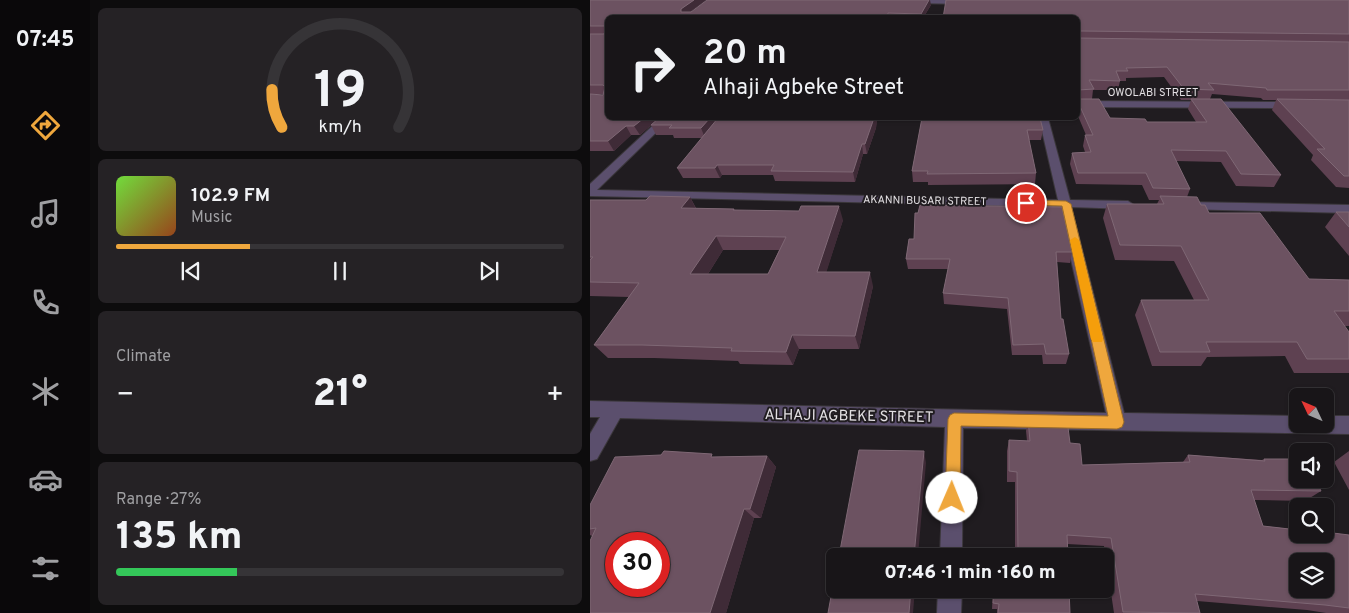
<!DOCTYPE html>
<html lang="en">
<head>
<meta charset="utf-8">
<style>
  :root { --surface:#181518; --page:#252225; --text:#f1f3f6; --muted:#9f9fa2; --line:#363437; --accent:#efa73d }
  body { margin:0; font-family:Overpass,sans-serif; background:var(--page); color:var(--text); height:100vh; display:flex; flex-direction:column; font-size:19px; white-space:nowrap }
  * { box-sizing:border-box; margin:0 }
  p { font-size:16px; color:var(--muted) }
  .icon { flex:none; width:28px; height:28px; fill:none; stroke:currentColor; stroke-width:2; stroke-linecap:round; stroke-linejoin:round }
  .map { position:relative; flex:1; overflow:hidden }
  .sheet { display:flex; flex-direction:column; gap:8px; padding:8px; background:#0d0c0d; width:500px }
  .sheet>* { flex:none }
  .hud { position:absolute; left:15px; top:15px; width:475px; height:105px; border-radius:8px; box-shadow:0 1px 4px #0004,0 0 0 1px var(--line); background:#181518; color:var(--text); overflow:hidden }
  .needle { width:32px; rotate:314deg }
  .controls { position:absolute; left:699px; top:388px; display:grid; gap:10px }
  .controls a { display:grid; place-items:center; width:45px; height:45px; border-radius:8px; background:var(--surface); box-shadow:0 1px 4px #0004,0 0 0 1px var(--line); font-size:25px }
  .speed { position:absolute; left:15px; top:532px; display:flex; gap:10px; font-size:25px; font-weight:700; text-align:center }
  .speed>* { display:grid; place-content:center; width:65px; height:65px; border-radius:50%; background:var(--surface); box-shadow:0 1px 4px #0004,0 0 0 1px var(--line); line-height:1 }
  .speed .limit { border:8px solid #d22; background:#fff; color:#111 }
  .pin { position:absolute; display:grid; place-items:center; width:42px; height:42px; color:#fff; margin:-21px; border:2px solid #fff; border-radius:50%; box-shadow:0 1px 5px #0007 }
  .me { position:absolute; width:55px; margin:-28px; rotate:1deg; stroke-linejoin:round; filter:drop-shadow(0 0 4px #0008) }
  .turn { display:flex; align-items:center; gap:18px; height:105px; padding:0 15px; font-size:22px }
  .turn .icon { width:65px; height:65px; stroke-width:2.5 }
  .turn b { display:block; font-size:35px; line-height:42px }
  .big { font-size:38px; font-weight:800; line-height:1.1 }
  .sheet .widget { flex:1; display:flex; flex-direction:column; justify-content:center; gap:8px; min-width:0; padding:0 18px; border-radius:8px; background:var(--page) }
  .sheet .dial { align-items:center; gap:0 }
  .dial svg { height:130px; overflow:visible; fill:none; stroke:var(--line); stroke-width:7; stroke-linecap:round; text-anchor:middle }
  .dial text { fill:var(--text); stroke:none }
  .song { display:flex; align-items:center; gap:15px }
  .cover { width:60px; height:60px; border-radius:8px; background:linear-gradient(135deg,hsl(100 70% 55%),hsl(20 70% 35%)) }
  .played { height:5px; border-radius:2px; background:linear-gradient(90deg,var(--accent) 30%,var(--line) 30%) }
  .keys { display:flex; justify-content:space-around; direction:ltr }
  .heat { display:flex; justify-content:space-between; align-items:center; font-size:28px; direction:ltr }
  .charge { height:8px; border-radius:4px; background:linear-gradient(90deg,#34c759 27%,var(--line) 0) }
  .trip { position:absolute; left:236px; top:548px; width:288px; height:50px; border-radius:8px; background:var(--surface); box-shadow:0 1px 4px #0004,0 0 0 1px var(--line); font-weight:800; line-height:50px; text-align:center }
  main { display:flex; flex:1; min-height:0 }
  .menu { display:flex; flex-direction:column; width:90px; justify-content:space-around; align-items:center; background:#0a080a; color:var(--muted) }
  .menu .icon { width:35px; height:35px }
  .menu .selected { color:var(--accent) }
  .menu b { font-size:22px; color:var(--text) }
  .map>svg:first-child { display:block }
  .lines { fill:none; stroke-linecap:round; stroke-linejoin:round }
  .street-casing { stroke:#3b373b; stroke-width:2 }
  .street { fill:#5b4f6d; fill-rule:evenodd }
  .wall { fill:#5e4151; fill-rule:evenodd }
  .shaded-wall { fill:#3f2b37 }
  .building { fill:#6c5261; stroke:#7f6875; fill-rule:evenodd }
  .route { fill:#efa73d; stroke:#9b6d28 }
  .slow { fill:#f59e0b }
  .labels { text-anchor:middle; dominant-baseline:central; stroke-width:4; stroke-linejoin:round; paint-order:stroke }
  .far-street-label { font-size:11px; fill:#e3e0e3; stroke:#201c20 }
  .near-street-label { font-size:15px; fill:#e3e0e3; stroke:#201c20 }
</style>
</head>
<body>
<main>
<nav class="menu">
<b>07:45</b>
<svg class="icon selected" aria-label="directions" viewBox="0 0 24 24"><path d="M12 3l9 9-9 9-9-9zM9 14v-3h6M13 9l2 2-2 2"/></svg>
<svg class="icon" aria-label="music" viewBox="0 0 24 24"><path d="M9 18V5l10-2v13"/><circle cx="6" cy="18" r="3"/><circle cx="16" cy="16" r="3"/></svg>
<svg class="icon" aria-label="phone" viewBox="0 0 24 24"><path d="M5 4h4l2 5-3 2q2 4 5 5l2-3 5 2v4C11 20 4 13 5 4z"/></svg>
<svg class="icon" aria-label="climate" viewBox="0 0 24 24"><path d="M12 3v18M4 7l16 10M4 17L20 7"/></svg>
<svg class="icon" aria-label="car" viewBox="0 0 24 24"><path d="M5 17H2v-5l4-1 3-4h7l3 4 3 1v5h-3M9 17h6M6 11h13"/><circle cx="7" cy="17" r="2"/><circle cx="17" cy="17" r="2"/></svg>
<svg class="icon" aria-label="filters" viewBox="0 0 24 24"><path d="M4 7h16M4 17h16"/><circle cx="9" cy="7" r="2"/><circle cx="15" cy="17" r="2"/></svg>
</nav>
<section class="sheet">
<div class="widget dial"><svg viewBox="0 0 100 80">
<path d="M14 69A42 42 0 1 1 86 69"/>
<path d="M14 69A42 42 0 0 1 8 46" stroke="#efa73d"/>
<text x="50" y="56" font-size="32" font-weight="700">19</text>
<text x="50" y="72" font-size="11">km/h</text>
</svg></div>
<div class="widget">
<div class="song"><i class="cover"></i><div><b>102.9 FM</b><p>Music</p></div></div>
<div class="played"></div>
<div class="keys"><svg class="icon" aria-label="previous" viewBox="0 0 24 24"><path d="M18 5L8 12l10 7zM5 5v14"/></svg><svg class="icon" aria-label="pause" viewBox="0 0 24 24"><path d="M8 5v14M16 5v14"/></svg><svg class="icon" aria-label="next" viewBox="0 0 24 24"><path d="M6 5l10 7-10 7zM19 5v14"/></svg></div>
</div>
<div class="widget"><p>Climate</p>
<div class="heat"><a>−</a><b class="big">21°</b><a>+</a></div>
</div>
<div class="widget"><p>Range · 27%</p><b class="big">135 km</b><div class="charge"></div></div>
</section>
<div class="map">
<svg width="759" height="613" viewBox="0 0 759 613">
  <rect width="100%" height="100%" fill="#201c20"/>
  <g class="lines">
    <g class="street-casing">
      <path id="street" d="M319,0H375L378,2L375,4L321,3Z
        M488,101L703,102L707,105L703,108L488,107Z
        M71,118H81L7,190L468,200L449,118H458L480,200L538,201L544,205L538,209L481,207L534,413L708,416V424H735V416H759V434L373,428L372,556H350L355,427L30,418L7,459L0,461V434L10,417H0V401L516,413L469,207L0,196V184Z
        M596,202L759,205V213L592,209L590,206Z
        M348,589H372L371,613H347Z"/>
    </g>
    <use href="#street" class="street"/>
  </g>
  <path class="wall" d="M0,0H116L100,12L341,5L333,18H18V118H287L286,128L277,154H273L265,182L185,181L183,175H132L130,178H93L87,168L112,138H84L83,135H66L61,125L66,121L50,135H41L24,151H0V94L13,95V94H0Z
    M759,0V188L746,187L721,160L723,155L682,110L686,100H673L671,98L622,94L620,99L691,175L684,187L646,186L631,162L586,161L600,189L597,197L611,205L619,213L719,279L759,280V326H754L759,332V373H704L695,356L617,357L611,366H562L545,315L551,300H604L584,261L525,260L513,218L517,204H567L569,200H559L552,185L486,184L480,164L482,153L495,152L493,146L495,135H496L488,116V18ZM574,77L591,100H601L598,109L606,122H557L520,118L502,99L503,90H528L530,81H536V78Z
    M332,118L453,130L451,140H439L446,173L445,184L338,185V182H323L322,171Z
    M100,197L106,208L144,209L145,210L253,220L236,272L283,286L269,349H209L203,365L150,364L148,361L64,358H18L4,345L39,297L0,296V200H56ZM133,250H189L178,274H118Z
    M746,212H759V256L735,227Z
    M319,239L482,252L480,263L467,262L471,319L479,354L476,364H453L452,355H422L417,309L354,304L353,293L358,269H318L316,259Z
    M438,419L480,443L492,465L593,462L598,455L672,460L674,459L731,491L715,501L664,500L673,526L759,535V613H736L717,610L607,601L610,613H524L514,546L477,544L478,556H405V551L425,552V482H417V451L419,440L437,441L436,431Z
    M759,451V490L744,462Z
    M177,456L186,467L171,518H164L136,613H0L2,536L0,535V505L125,457Z
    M403,589H479L480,613H407V609H402Z"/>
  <path class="shaded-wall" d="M104,0H116L94,16L91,12V9Z
    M339,0H340L341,5L333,18H331V14Z
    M54,118H69L50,135L44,126Z
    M120,118H132L115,138L111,128Z
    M284,118H287L286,128L277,154L275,144Z
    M36,126L41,135L24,151L18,141Z
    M272,144L273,154L265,182L263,172Z
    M127,165L132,175L130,178L125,168Z
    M100,197L107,211L91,208Z
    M249,206L253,220L232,286L227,272Z
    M126,236L133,250L109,288L100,274Z
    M280,272L283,286L269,349L265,336Z
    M202,335L209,349L203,365L196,352Z
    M334,451L336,463L328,556H324Z
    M177,456L186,467L171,518L160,509Z
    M154,509L164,518L136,613H120Z
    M321,589H325L323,613H319Z"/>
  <path class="building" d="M0,0H104L91,9V12H101L117,0H339L331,14L298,13L297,18H18V118H54L44,126H36L18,141H0V94L13,95L15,87L13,85H0V34H14L16,28L14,26H0Z
    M356,0H759V34L489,31L488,33V38L759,42V90H677L676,88L618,83L624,90L594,89L577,67L536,68L538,71H526L530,81L499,80L504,89L488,90V97L490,99H509L520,118L555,119L557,122H617L601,99H631L691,175L651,174L636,151L581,150L600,189L563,188L556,173H488L482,153L501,152L495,135H503L488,102V18H353Z
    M687,99L759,100V176H754L727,149H735Z
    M69,118H120L111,128H79L82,125H61Z
    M128,118H284L275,144H272L263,172L181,171L184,165H127L125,168H87Z
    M332,118H450L453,130H437L446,173L337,174L338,171H322Z
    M60,196L100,197L91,208L144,209L143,210L209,211L211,206H249L227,272H280L265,336L202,335L196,352L141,351L142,348L52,345H4L49,283L0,282V260L3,257H0V200H56ZM126,236L196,237L178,274H100Z
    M570,196L607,197L611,205H615L619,213H670L719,279L759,280V311H744L759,332V359H717L707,342H616L620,352H570L551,300H619L591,246L530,245L517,204H574Z
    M330,205L472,207L482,252H466L471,319H473L479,354H456L454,344L423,345L418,298L353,293L360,259H316L319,239H324L325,213H328Z
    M746,212H759V227Z
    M438,419L477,420L480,443L490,444L492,465L600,462L598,455L675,461L674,459H708V479H725L731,491L661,490L673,526L708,530V534H735V532L759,535V608L735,605L605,594L610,613L533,612L521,538L477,535L478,556H405V551L428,553L427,472L419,471V440L440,441ZM708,561H735V589H708Z
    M269,450L334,451L324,556H249Z
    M74,451L122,454L121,457L177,456L160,509H154L120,613H0V541L6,528L0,529V505L25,457L71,455ZM26,544H69V586H26Z
    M245,575V589H321L319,613H238Z
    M404,589H479L480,613H408L409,604L403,603Z"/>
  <path class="route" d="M436,200L476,201L481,204L534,422L532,427L527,429L371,426L370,498L368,503L362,505L357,503L355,498L358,419L360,415L364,413L518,416L472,206L433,205L432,203Z"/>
  <path class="slow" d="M485,237L489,240L513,339L512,342H503L501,339L480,240Z"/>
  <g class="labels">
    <g class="far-street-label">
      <text x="563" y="93">OWOLABI STREET</text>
      <text transform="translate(335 201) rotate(1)">AKANNI BUSARI STREET</text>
    </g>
    <g class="near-street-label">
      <text transform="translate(259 417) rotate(1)">ALHAJI AGBEKE STREET</text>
    </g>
  </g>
</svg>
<div class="controls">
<a><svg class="needle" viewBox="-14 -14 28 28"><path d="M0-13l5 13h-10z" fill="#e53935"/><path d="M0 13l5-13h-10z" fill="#9f9fa2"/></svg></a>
<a><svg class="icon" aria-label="sound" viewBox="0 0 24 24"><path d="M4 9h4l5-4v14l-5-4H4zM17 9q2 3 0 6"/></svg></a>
<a><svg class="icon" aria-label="search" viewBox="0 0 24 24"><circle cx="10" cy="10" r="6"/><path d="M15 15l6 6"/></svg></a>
<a><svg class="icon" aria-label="layers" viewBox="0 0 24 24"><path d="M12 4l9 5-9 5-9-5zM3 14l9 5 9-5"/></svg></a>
</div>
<div class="speed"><div class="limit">30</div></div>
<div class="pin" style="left:436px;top:203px;background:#d93025"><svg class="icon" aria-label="arrive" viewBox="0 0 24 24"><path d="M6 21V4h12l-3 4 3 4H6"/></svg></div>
<svg class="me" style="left:362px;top:498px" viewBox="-20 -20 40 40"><circle r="19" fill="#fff"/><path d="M0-13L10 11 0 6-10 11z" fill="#efa73d"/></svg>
<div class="trip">07:46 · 1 min · 160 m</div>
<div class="hud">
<div class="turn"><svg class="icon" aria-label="right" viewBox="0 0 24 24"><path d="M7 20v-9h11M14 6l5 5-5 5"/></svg><div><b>20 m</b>Alhaji Agbeke Street</div></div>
</div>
</div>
</main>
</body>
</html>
